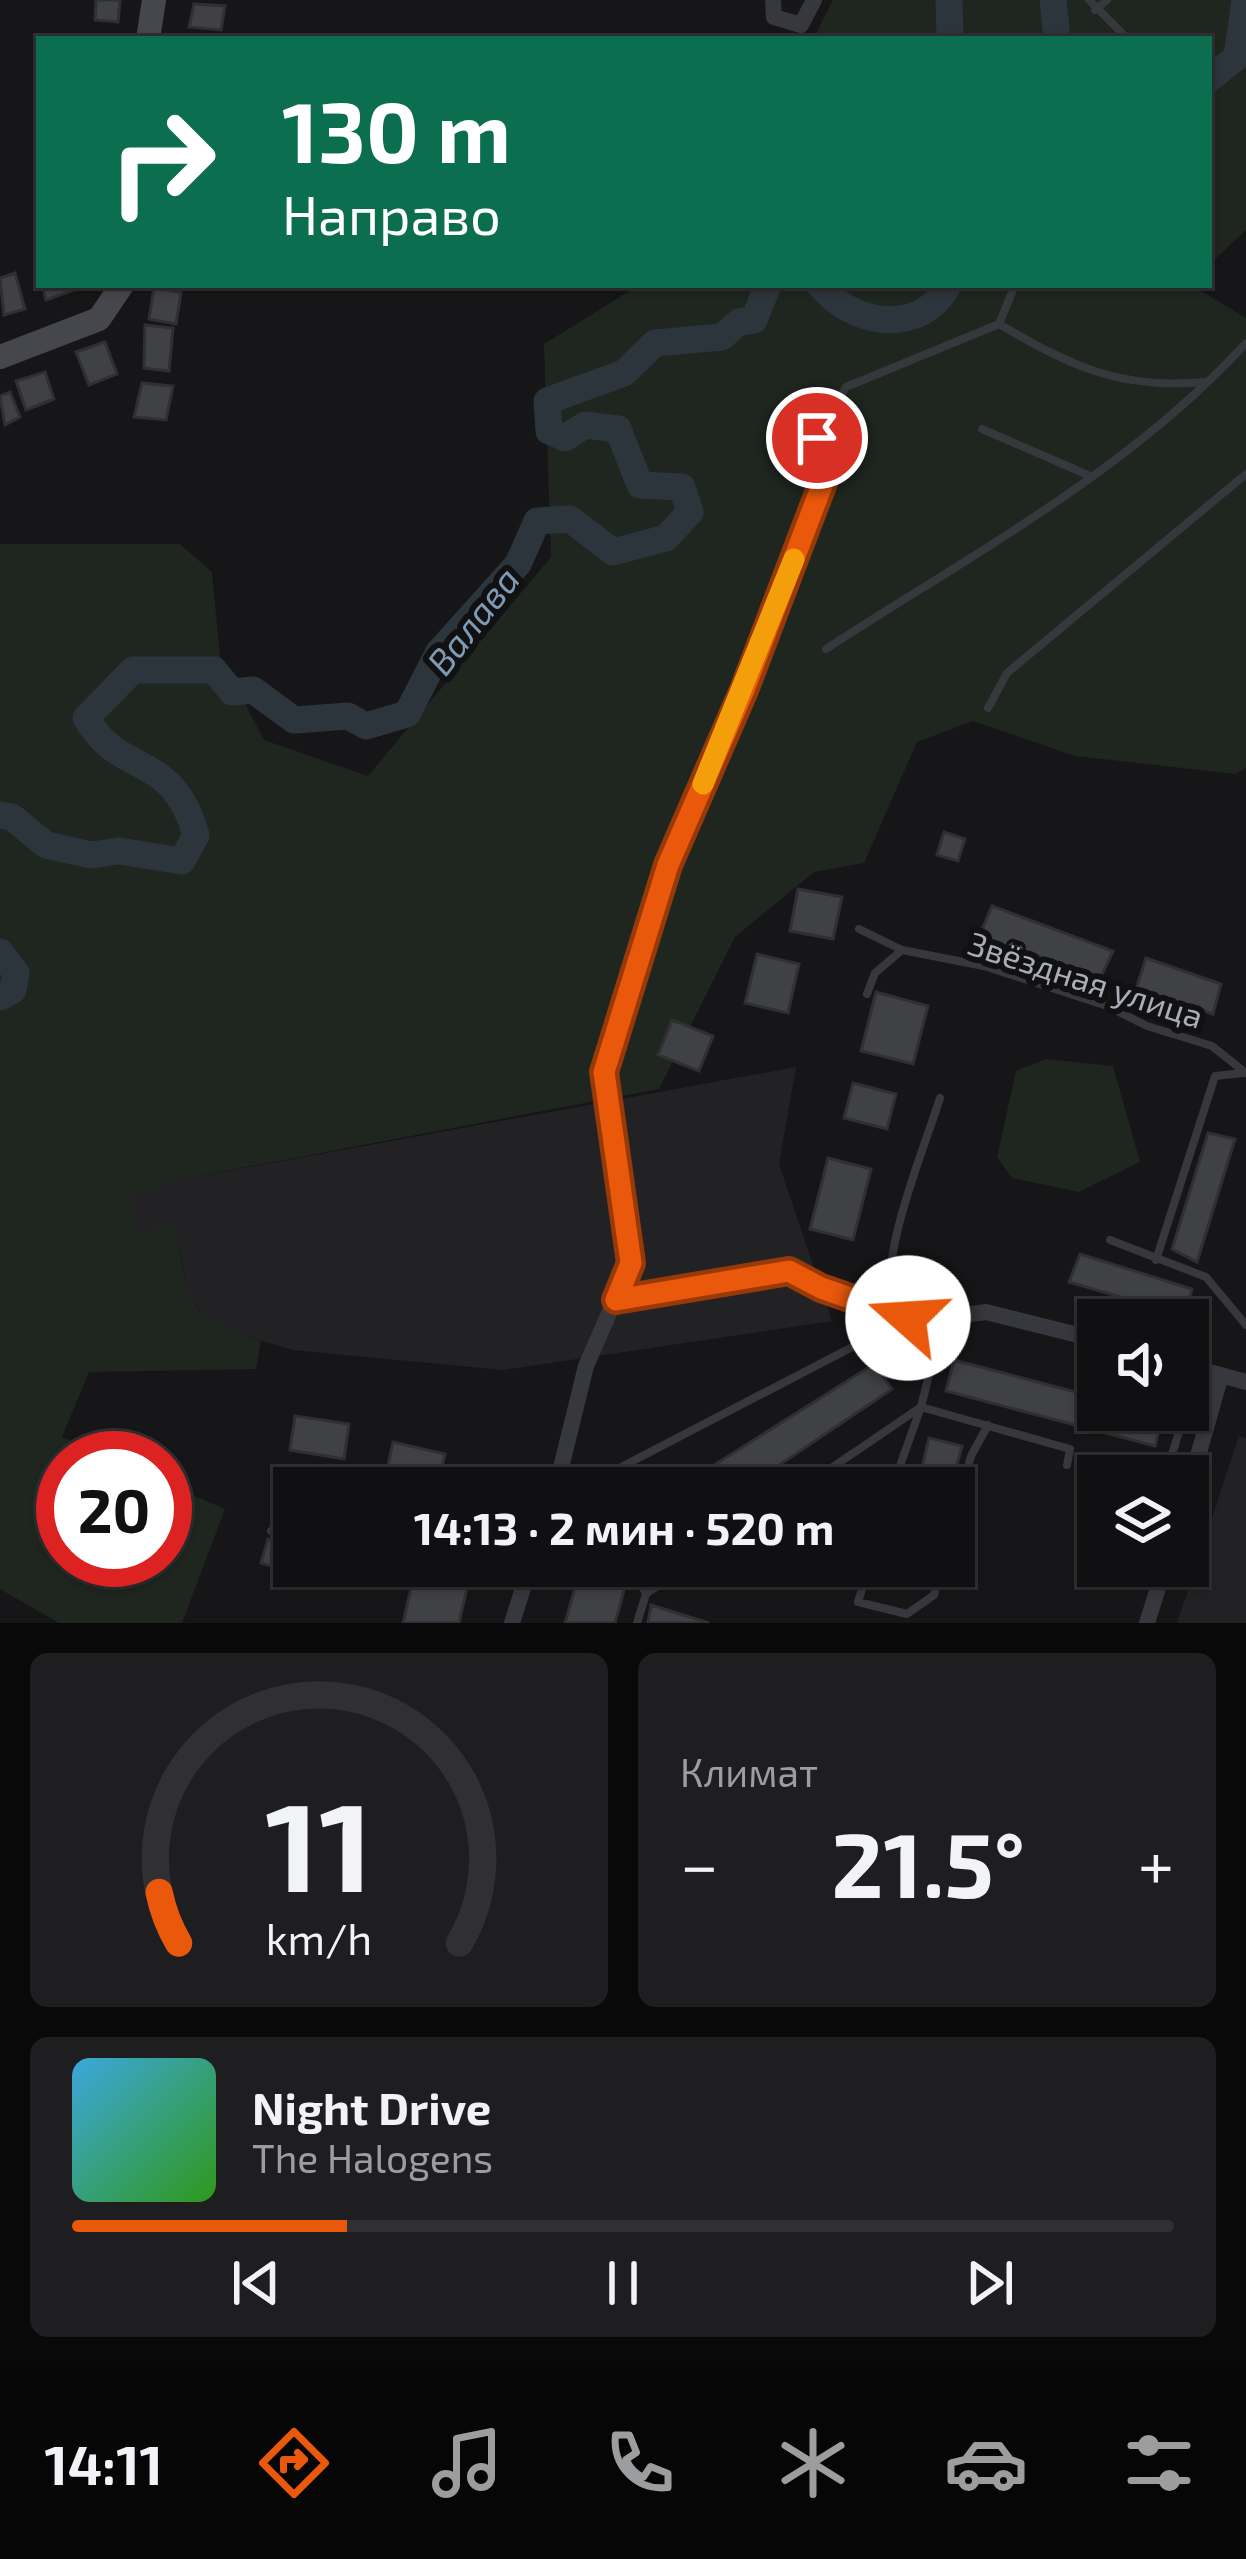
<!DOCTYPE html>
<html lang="ru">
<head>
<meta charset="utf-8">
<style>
  :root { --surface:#101012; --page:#1e1e20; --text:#f1f3f6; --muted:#9c9d9f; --line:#303032; --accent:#ea580c }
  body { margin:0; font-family:"Exo 2",sans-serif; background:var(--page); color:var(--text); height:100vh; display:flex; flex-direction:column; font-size:45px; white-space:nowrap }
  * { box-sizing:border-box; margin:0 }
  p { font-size:39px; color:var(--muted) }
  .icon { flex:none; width:66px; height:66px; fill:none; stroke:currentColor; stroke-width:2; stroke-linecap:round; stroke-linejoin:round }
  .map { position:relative; height:1623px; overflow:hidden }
  .sheet { display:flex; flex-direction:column; gap:30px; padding:30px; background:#09090a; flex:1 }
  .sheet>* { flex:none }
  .banner { position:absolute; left:36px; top:36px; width:1176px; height:252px; border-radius:0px; box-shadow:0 3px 9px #0004,0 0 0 3px var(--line); background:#0b6e4f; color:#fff; overflow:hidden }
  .fabs { position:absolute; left:1077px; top:1299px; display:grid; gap:24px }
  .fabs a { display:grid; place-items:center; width:132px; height:132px; border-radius:0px; background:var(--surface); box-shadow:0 3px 9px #0004,0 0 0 3px var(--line); font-size:60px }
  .speed { position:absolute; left:36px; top:1431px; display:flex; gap:24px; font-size:60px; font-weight:700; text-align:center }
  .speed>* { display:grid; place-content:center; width:156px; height:156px; border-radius:50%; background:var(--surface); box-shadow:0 3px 9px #0004,0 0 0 3px var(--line); line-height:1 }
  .speed .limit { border:18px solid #d22; background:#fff; color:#111 }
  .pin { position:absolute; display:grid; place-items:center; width:102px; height:102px; color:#fff; margin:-51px; border:6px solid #fff; border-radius:50%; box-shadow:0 3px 12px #0007 }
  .me { position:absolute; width:132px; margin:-66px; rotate:289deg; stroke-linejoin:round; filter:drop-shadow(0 0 9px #0008) }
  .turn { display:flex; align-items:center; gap:42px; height:252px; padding:0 48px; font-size:54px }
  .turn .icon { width:156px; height:156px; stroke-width:2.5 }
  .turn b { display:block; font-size:84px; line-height:102px }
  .big { font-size:90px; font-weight:700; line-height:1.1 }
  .sheet .card { flex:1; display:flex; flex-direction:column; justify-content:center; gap:18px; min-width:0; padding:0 42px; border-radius:18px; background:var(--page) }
  .sheet .dial { align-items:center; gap:0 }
  .dial svg { height:312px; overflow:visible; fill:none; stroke:var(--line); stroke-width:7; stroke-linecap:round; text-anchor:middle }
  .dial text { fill:var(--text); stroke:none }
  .song { display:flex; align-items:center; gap:36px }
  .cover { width:144px; height:144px; border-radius:18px; background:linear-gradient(135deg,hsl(200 70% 55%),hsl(110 70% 35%)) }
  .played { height:12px; border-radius:6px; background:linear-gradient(90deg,var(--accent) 25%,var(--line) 25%) }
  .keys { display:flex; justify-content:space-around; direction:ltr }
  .heat { display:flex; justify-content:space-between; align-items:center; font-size:66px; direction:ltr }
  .sheet .tiles { flex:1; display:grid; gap:30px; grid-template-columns:1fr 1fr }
  .card:last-child { grid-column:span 2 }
  .trip { position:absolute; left:273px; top:1467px; width:702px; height:120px; border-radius:0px; background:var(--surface); box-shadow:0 3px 9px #0004,0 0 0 3px var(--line); font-weight:700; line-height:120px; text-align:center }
  .tabs { display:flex; height:192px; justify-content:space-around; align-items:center; background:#060607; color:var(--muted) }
  .tabs .icon { width:84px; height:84px }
  .tabs .selected { color:var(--accent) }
  .tabs b { font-size:54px; color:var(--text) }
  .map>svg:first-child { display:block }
  .built { fill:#222225 }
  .green { fill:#1e261f }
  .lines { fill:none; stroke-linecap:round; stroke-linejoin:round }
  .river { stroke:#2c353c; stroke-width:27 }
  .building { fill:#404145; stroke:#303034; stroke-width:3 }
  .service { stroke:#37383d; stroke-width:8 }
  .minor { stroke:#37383d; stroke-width:16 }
  .secondary { stroke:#45474d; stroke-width:24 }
  .route-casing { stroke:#983908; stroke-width:30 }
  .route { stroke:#ea580c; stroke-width:21 }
  .slow { stroke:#f59e0b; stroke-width:21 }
  .labels { text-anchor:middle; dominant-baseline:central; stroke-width:12; stroke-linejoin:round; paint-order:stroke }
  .street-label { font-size:33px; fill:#a8adb8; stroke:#111113 }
  .water-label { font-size:36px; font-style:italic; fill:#7f9bb3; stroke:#111113 }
</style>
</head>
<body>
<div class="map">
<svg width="1246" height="1623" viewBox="0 0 1246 1623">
  <rect width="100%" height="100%" fill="#161618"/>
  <path class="built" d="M796,1067L779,1164L832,1321L503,1370L293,1350L209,1325L188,1294L175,1226L136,1235L129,1197L184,1179Z
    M1239,1436L1246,1438V1623H1177Z"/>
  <path class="green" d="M833,0H1246V230L1209,265V39H813Z
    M639,285H1191L1246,318V768L1236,774L1075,756L973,721L917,742L864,863L814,872L735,937L659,1089L184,1179L130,1197L136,1234L175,1225C190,1303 181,1316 261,1341L256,1369L89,1372L62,1437L108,1458H63V1560H165V1483L225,1509L182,1623H59L0,1589V544H180L212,572L220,656L264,740L368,776L551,557L544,344Z
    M1046,1059L1113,1066L1140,1162L1079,1192L1012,1178L997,1157L1016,1071Z"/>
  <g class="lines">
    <path class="river" d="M949,0L950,39
      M1053,0L1057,39
      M1209,79L1237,57L1245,0
      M820,285C851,325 921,337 948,285
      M0,815L12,817L46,845L91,855L119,851L182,861L196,835C172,750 122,779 86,718L133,670H214L232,692L253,690L294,720L348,716L366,726L407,714L439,652L518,564L537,521L570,519L613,552L666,538L690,512L682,487L640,485L618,429L585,425L565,438L549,431L547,401L624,373L655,343L722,337L739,322L754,320L768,285
      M0,952L16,973L13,990L0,997"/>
  </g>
  <path class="building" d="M96,0H120L118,22L95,20Z
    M194,4L225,6L221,30L189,27Z
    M15,273L25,309L4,315L0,278Z
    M42,285H75L76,289L46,300Z
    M154,287L181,293L176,324L149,319Z
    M145,325L173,328L169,371L144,368Z
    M105,342L117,374L89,385L76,352Z
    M45,372L54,399L26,410L16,381Z
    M142,383L173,386L166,420L134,417Z
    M10,392L20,417L5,425L0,396Z
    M944,832L965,839L958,861L937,855Z
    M798,889L842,897L833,939L790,931Z
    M992,906L1113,951L1101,977L979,937Z
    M757,954L799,964L788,1013L745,1003Z
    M1146,958L1221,984L1213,1014L1136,989Z
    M876,992L928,1006L913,1064L861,1051Z
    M672,1020L713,1036L699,1071L658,1055Z
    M853,1083L896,1094L887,1129L844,1118Z
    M1208,1133L1235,1139L1197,1262L1172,1249Z
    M828,1158L871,1169L853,1240L810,1229Z
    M1080,1254L1192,1289L1185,1316L1069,1282Z
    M954,1360L1098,1398V1410L1163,1415L1155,1446L946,1391Z
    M874,1364L892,1389L745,1488H678Z
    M295,1416L349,1424L344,1459L290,1450Z
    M929,1438L962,1446L951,1488H917Z
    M393,1442L445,1454L437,1488H383Z
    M268,1539L294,1547V1566H353L347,1588L261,1563Z
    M898,1566H932L929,1578Z
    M580,1570L626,1583L615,1623H565Z
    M414,1575L467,1588L459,1623H403Z
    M651,1605L709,1623H648Z"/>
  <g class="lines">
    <path class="service" d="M1089,0L1128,39
      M1095,10L1107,0
      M999,324C1071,366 1119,390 1205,382
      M982,429L1088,475
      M817,438L846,387L999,324L1015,285
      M826,649C969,556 1130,470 1246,343
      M988,708L1007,673L1246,474
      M859,929L902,950L984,966L1107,1006L1147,1026L1212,1046L1246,1073
      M867,994L875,973L902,950
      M1110,1240L1206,1277L1246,1325
      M1156,1260L1215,1076L1243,1073
      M618,1300L789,1271L821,1288L931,1328L938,1338L921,1407L892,1488
      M896,1314C872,1271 925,1147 940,1098
      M1188,1404L1199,1371
      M1107,1467L1139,1476
      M1165,1476L1186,1410
      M581,1488L908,1318
      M802,1488L921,1407L1070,1449L1067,1465
      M954,1518L971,1456L988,1425
      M271,1531L285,1516L294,1518
      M461,1566L521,1583
      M633,1566L646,1594L637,1623
      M869,1566L858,1602L907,1614L934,1595L941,1566
      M646,1594L687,1566"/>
    <path class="minor" d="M773,0L774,17L801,25L814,0
      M917,1321L986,1312L1098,1340
      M1188,1366L1246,1382
      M556,1488L586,1366L631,1263L604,1072L667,865L744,690L823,480L817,438
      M1188,1491L1221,1375
      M512,1623L530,1566
      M1147,1623L1165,1566"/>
    <path class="secondary" d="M148,39L154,0
      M0,357L99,319L122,285"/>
  </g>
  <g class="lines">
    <g class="route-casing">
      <path id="route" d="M817,438L824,480L744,690L668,865L604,1072L631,1263L616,1300L789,1271L821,1288L908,1318"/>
    </g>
    <use href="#route" class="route"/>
    <path class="slow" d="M703,784L794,559"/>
  </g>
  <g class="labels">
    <g class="street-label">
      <text transform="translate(1086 979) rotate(18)">Звёздная улица</text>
    </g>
    <g class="water-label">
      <text transform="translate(472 620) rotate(-52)">Валава</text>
    </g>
  </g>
</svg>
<div class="fabs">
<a><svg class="icon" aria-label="sound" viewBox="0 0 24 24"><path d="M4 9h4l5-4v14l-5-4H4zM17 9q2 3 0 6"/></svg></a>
<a><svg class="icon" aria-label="layers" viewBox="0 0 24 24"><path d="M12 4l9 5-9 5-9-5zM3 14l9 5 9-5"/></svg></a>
</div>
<div class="speed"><div class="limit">20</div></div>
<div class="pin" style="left:817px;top:438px;background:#d93025"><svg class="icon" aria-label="arrive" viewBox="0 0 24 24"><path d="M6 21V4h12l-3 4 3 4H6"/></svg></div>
<svg class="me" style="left:908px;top:1318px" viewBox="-20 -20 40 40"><circle r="19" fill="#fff"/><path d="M0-13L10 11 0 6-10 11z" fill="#ea580c"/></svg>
<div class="trip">14:13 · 2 мин · 520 m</div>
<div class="banner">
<div class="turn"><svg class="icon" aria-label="right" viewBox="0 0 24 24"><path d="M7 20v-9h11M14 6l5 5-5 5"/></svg><div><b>130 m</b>Направо</div></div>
</div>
</div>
<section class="sheet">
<div class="tiles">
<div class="card dial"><svg viewBox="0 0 100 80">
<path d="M14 69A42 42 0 1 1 86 69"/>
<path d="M14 69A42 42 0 0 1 9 56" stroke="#ea580c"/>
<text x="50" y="56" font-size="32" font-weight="700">11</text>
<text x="50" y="72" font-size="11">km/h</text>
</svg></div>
<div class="card"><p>Климат</p>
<div class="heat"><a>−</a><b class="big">21.5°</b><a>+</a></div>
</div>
<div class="card">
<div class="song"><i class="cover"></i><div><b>Night Drive</b><p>The Halogens</p></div></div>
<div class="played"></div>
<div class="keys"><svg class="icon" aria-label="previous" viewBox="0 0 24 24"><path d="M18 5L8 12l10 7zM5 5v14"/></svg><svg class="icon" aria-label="pause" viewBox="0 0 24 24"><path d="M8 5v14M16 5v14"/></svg><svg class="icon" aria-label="next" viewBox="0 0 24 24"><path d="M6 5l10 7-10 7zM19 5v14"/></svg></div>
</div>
</div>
</section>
<nav class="tabs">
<b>14:11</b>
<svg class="icon selected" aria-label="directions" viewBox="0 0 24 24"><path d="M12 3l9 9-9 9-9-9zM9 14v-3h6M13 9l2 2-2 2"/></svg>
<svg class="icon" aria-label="music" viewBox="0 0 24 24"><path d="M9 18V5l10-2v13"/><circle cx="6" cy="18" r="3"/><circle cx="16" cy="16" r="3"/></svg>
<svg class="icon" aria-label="phone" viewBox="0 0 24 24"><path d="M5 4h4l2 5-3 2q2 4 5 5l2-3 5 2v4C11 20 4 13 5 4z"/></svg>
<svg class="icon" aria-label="climate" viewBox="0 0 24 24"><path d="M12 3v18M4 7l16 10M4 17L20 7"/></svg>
<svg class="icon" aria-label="car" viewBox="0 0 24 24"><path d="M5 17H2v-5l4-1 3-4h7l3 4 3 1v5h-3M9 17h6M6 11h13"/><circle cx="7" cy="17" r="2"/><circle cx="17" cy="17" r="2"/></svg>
<svg class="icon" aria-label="filters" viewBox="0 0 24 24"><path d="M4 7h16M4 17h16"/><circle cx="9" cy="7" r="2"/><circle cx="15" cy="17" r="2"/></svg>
</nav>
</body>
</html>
